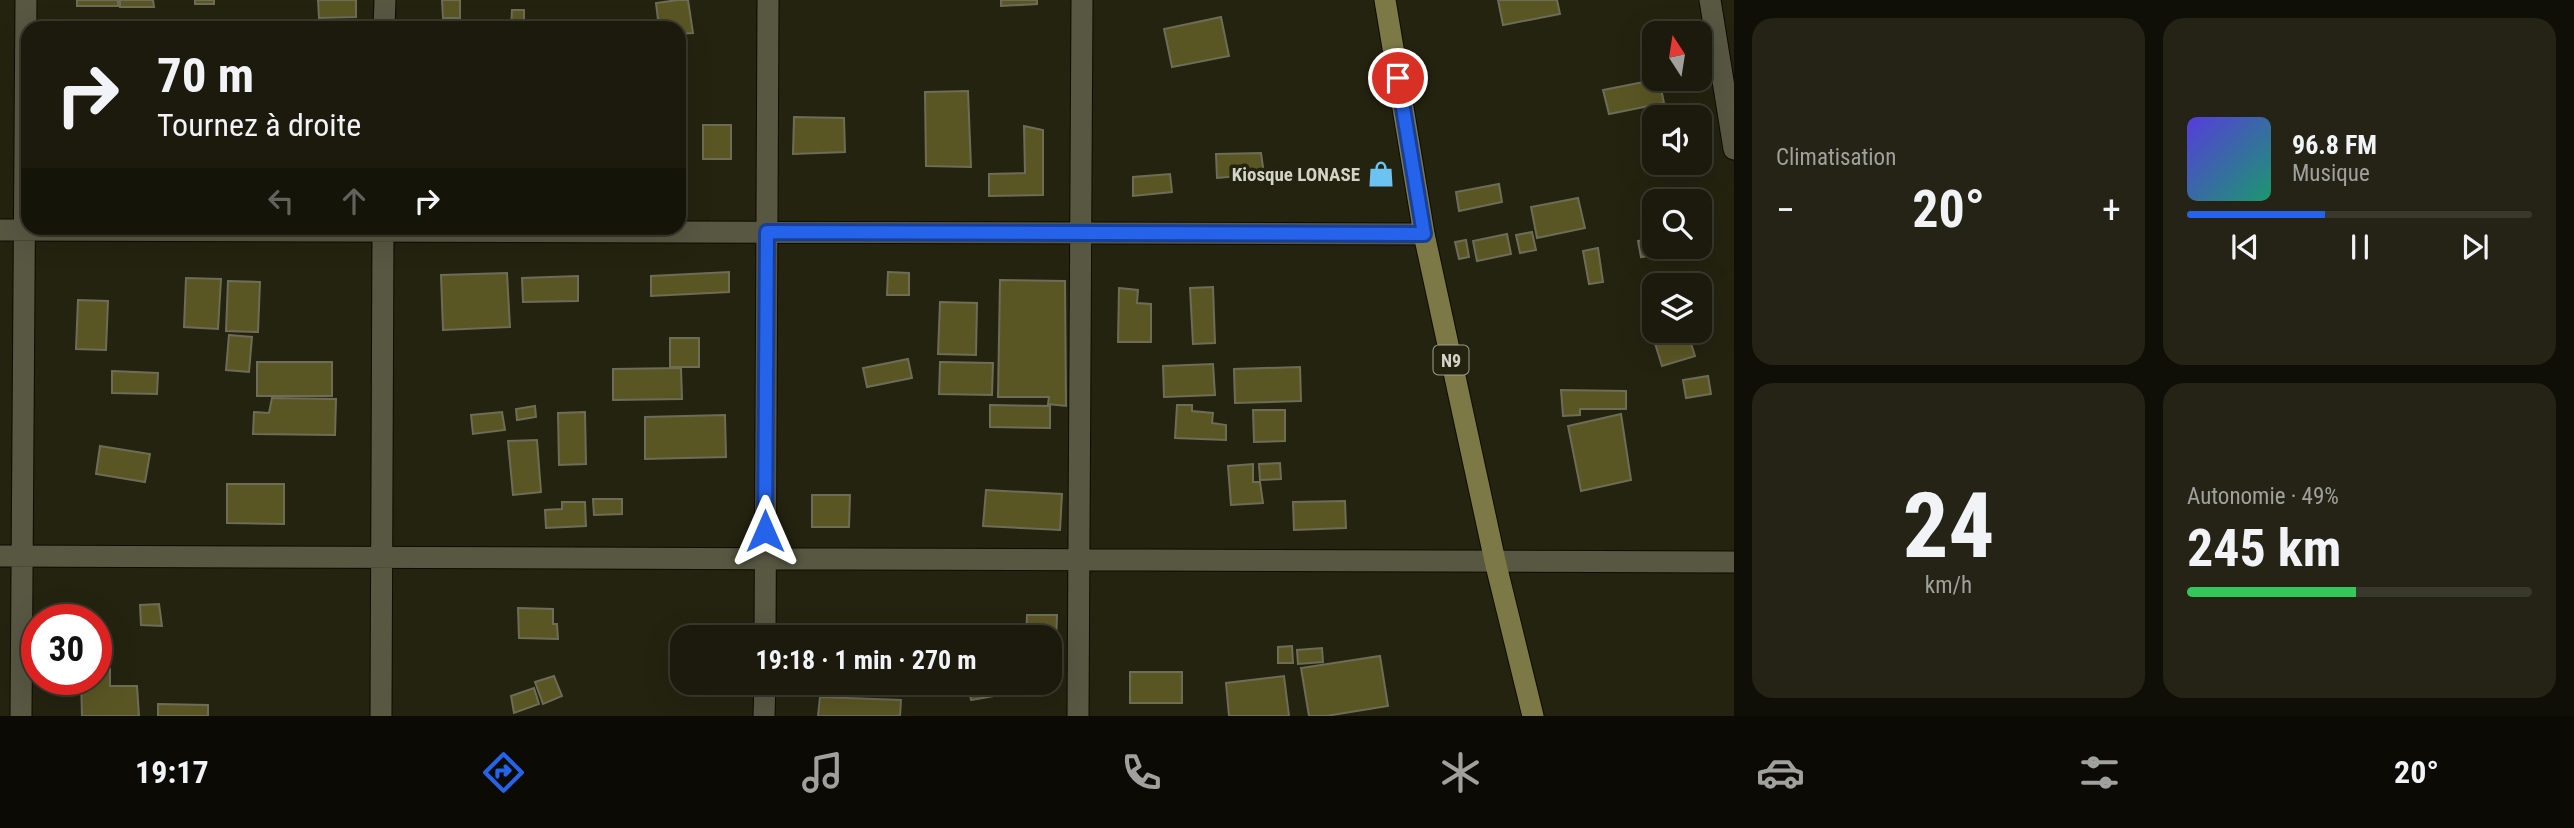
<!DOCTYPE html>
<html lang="fr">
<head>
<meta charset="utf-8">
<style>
  :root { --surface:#1b1a0c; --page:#242315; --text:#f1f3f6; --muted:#a0a19d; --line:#39382d; --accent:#2563eb }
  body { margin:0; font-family:"Roboto Condensed",sans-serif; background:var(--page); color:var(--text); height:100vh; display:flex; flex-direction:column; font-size:26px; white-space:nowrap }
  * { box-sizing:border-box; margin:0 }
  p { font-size:23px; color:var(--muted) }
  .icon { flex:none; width:38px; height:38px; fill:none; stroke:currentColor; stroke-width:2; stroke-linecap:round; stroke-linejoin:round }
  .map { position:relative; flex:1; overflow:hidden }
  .panel { display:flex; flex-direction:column; gap:18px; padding:18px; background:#0f0e07; width:840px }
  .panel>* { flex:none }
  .guide { position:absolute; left:21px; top:21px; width:665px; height:214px; border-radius:21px; box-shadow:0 7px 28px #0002,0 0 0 2px var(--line); background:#1b1a0c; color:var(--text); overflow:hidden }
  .needle { width:46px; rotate:348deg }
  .buttons { position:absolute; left:1642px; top:21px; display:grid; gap:14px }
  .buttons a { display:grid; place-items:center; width:70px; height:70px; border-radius:14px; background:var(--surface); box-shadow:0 7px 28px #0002,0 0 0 2px var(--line); font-size:35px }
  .speed { position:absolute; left:21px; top:604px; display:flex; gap:14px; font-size:35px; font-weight:700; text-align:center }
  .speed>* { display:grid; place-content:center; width:91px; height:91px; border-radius:50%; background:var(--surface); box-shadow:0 7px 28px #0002,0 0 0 2px var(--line); line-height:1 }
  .speed .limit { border:10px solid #d22; background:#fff; color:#111 }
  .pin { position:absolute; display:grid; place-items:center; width:60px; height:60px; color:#fff; margin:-30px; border:4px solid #fff; border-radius:50%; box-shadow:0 2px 7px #0007 }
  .me { position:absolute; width:77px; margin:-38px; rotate:0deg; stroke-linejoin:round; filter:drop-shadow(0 0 5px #0008) }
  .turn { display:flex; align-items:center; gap:24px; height:147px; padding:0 21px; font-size:32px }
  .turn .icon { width:91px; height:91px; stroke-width:2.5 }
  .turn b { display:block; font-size:49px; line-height:60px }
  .lanes { display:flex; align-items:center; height:66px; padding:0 21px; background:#0003; justify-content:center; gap:35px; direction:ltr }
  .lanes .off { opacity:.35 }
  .big { font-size:52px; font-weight:700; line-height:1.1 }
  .panel .card { flex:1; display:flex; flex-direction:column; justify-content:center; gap:10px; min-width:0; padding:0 24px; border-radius:21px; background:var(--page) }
  .panel .dial { align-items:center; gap:0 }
  .dial b { font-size:91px; line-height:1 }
  .song { display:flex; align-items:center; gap:21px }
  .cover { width:84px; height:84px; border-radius:10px; background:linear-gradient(135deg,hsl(250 70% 55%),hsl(160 70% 35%)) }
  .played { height:7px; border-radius:4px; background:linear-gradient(90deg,var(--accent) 40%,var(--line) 40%) }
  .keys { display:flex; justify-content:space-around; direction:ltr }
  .heat { display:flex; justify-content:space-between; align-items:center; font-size:38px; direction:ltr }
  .charge { height:10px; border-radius:5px; background:linear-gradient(90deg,#34c759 49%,var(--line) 0) }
  .panel .tiles { flex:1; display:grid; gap:18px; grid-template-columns:repeat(2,1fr) }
  .trip { position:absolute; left:670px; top:625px; width:392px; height:70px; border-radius:21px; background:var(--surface); box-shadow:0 7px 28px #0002,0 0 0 2px var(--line); font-weight:700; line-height:70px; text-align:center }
  .menu { display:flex; height:112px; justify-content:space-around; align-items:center; background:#0b0a05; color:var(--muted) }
  .menu .icon { width:49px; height:49px }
  .menu .on { color:var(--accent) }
  .menu b { font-size:32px; color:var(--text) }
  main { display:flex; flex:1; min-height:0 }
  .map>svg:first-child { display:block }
  .building { fill:#5a5624; stroke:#6d6c57; stroke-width:2 }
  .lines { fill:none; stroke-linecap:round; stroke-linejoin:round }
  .minor-casing { stroke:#0e0c00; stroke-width:23 }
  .primary-casing { stroke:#0e0c00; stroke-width:23 }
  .minor { stroke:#585742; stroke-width:21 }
  .primary { stroke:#7c7947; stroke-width:21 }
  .route-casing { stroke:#184099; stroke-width:18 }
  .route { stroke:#2563eb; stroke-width:12 }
  .labels { text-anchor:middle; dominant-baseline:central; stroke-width:7; stroke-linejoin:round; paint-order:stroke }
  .shield { fill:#242310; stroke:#9f9e91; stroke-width:2 }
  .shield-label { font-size:18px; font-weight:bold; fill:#d4d3c8 }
  .poi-label { font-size:19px; font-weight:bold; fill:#d4d3c8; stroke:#242310; text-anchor:end }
</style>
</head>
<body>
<main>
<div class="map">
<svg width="1734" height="716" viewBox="0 0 1734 716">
  <rect width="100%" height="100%" fill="#242310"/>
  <path class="building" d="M77,0H118V6H77Z
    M120,0H153L154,7H120Z
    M195,0H214V4H195Z
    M318,0H356V17L319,18Z
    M442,0H460V18H443Z
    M678,0H688L693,33L679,34V28H659L656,3Z
    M1001,0H1037V4L1001,6Z
    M1498,0H1557L1560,14L1503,25Z
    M512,10H524V28H511Z
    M1221,17L1229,56L1172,67L1164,29Z
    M1659,79L1664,103L1609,114L1603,90Z
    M968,91L971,167L926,166L925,92Z
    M794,117L844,118L845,152L793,154Z
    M703,125H731V159H703Z
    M1024,126L1043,130V195L989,196V174L1025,173Z
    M679,149H683L685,175L679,176Z
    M1261,153L1264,174L1217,178L1216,154Z
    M1170,174L1172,192L1133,196V177Z
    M1499,184L1502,202L1459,211L1456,192Z
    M1578,198L1585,228L1537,238L1531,207Z
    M1532,232L1536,250L1520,253L1516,235Z
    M1507,234L1511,254L1477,261L1473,241Z
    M1654,238V247H1688L1689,250L1641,257L1638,241Z
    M1466,240L1469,257L1459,259L1455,242Z
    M1598,248L1603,282L1589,284L1583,251Z
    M729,272V292L651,296V276Z
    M888,272L909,273V295H887Z
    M507,273L510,327L443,330L441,275Z
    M578,276V301L523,302L522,278Z
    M186,278L221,279L218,329L184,327Z
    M1000,280L1065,281L1066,406L1048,404L1049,397H998Z
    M228,281L260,282L258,332L226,331Z
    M1213,287L1215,343L1193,344L1190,288Z
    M1119,288L1138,290L1137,303L1151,304V342H1118Z
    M78,300L108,301L106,350L76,349Z
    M940,302L977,303L976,355L938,354Z
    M1673,331H1687L1695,356L1662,366L1653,337Z
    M229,335L252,337L249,372L226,370Z
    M670,338H699V367H670Z
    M908,359L912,378L867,387L863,368Z
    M257,362H332V396H257Z
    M940,362L993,363L992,395L939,394Z
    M1213,364L1215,395L1164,397L1163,366Z
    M1300,367L1301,401L1235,403L1234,369Z
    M681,368L682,399L613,400V369Z
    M112,371L158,373L157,394L112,393Z
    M1708,376L1711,394L1686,398L1683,380Z
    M1561,390L1626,391V409H1580V415L1563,416Z
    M272,398L336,399L335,435L253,434L254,412L269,413Z
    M990,405L1050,406V428L990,427Z
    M1177,405H1192V411L1213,413L1212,423L1226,425V440L1175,438Z
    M535,406L536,417L517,420L516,409Z
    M1253,410H1285V441L1254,442Z
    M502,412L505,430L473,434L471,415Z
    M585,412L586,464L559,465L558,413Z
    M1621,414L1631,480L1581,491L1568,426Z
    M725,415L726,457L645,459V417Z
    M537,440L541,492L513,495L508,441Z
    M100,446L150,454L145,482L96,474Z
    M1280,463L1281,479L1260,480L1259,464Z
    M1253,464V482H1260L1263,503L1231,505L1228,466Z
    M227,484H284V524L227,523Z
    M986,490L1062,494L1060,530L983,526Z
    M812,495H850L849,527H812Z
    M593,499H622V514L594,515Z
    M1345,501L1346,528L1294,530L1293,502Z
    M562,502H585L586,526L546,528L545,510L562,509Z
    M159,604L162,626L141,625L140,605Z
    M518,608L553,609V624H557L558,639L519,638Z
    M1027,615H1057L1055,669H1050V637H1026Z
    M1292,646L1293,663H1278V647Z
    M1322,648L1323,662L1298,664L1297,650Z
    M1380,656L1388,706L1326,716H1309L1301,668Z
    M96,669H110V686H137L139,716H82L81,679H96Z
    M1130,672H1182V703H1130Z
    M554,676L562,696L543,704L535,682Z
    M1284,676L1289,716H1229L1226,683Z
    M967,682H1017V692L971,700Z
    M534,688L539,704L514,713L511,696Z
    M820,697L901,700L900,716H818Z
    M158,704L208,705V716H158Z"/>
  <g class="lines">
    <g class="minor-casing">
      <path id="minor" d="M1710,0L1734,149
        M384,28L385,0
        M0,230L1424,234
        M0,556L1734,562
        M765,637L768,0
        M21,716L26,0
        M381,716L383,228
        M764,716L765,682
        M1078,716L1082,0"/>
    </g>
    <g class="primary-casing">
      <path id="primary" d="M1385,0L1424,234L1495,561L1533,716"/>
    </g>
    <use href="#minor" class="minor"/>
    <use href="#primary" class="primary"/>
  </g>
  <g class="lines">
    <g class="route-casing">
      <path id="route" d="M765,531L767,232L1424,234L1398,78"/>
    </g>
    <use href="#route" class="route"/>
  </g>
  <defs>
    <g id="shop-bare" transform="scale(2.1)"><path d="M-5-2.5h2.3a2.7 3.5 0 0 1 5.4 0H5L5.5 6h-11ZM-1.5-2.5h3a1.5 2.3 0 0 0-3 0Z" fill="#6cc3f2" stroke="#242310" stroke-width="2.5" paint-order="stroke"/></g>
  </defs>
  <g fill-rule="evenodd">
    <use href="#shop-bare" x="1381" y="174"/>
  </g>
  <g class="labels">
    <rect class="shield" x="1433.5" y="345.5" width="35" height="29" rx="5"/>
    <g class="shield-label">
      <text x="1451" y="360">N9</text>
    </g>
    <g class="poi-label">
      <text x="1360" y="174">Kiosque LONASE</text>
    </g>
  </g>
</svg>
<div class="buttons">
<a><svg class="needle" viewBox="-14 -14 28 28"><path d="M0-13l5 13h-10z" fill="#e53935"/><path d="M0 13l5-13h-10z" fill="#a0a19d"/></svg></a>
<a><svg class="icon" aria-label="sound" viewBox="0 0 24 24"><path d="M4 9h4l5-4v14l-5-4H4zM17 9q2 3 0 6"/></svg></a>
<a><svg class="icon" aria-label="search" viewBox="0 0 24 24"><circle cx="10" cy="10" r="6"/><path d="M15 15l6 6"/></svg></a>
<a><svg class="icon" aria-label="layers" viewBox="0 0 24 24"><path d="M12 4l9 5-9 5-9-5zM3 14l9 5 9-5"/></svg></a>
</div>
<div class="speed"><div class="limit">30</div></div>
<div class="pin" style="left:1398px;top:78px;background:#d93025"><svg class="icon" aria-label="arrive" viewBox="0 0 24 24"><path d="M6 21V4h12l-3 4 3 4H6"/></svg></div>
<svg class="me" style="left:765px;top:531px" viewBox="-20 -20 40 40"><path d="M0-17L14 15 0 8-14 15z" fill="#2563eb" stroke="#fff" stroke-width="4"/></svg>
<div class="trip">19:18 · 1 min · 270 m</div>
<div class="guide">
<div class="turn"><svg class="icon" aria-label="right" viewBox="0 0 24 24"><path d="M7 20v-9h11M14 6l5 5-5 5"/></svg><div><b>70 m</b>Tournez à droite</div></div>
<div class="lanes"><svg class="icon off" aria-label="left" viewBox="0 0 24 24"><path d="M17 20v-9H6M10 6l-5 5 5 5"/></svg><svg class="icon off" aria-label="ahead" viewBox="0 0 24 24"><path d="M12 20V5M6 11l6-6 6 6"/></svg><svg class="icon" aria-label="right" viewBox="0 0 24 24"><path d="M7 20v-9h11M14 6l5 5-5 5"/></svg></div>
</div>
</div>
<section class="panel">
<div class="tiles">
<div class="card"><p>Climatisation</p>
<div class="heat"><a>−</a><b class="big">20°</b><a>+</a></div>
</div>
<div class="card">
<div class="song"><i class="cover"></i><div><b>96.8 FM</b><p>Musique</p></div></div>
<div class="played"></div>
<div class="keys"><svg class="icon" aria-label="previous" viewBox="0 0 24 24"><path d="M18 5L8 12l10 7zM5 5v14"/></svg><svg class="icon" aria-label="pause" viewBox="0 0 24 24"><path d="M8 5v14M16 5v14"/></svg><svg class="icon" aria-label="next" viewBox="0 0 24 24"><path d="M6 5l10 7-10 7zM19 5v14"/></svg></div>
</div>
<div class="card dial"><b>24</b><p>km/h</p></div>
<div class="card"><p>Autonomie · 49%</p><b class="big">245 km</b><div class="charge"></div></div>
</div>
</section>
</main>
<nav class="menu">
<b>19:17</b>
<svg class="icon on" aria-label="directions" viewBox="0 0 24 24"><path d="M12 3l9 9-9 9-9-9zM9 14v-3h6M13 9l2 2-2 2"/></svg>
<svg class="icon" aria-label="music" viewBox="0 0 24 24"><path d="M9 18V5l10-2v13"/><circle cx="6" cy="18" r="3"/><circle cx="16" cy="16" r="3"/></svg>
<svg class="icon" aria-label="phone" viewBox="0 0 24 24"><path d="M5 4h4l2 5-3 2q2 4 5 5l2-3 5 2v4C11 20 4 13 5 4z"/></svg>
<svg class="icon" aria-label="climate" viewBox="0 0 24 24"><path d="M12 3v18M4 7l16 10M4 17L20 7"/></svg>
<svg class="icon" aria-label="car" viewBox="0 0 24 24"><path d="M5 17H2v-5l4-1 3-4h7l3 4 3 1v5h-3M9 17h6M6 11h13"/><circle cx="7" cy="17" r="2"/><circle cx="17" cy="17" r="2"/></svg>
<svg class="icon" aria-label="filters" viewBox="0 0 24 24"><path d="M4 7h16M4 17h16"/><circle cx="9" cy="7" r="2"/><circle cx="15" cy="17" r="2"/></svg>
<b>20°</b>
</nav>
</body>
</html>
